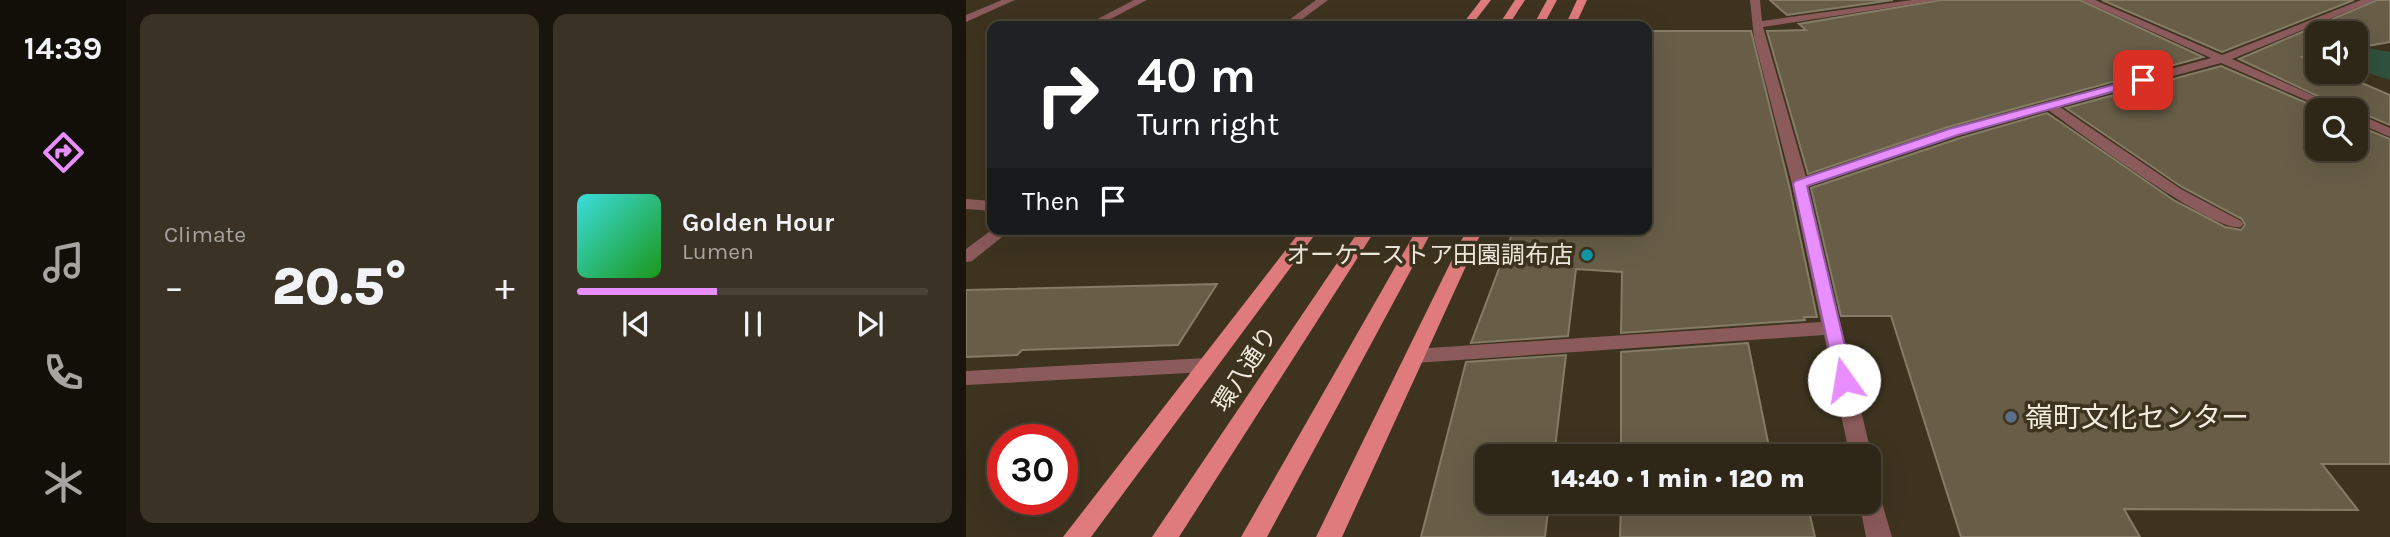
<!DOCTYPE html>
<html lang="en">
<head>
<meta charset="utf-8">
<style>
  :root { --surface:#2e2617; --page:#3a3224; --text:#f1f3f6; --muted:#a7a5a1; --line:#494336; --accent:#e88eff }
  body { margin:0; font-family:Karla,"Noto Sans JP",sans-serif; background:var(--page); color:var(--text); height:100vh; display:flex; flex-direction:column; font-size:26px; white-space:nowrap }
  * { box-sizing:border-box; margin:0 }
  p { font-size:23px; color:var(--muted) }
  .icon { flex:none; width:38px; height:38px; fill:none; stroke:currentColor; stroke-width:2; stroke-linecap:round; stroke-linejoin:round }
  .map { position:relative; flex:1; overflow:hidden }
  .drawer { display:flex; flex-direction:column; gap:14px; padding:14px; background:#19150d; width:840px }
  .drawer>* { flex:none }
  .banner { position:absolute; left:21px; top:21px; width:665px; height:214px; border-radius:14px; box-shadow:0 7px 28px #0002,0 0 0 2px var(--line); background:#202124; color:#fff; overflow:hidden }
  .controls { position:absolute; left:1339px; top:21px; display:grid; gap:14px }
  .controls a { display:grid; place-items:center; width:63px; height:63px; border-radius:14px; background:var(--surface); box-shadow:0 7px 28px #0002,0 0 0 2px var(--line); font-size:35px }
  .speed { position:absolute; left:21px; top:424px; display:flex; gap:14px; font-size:35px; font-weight:700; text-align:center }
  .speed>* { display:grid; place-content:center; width:91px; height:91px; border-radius:50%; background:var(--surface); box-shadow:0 7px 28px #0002,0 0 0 2px var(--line); line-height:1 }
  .speed .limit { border:10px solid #d22; background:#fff; color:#111 }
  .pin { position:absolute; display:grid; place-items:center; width:60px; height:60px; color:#fff; margin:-30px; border-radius:14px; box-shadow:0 4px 10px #0006 }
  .me { position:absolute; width:77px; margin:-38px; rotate:347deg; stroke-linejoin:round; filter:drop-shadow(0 0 5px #0008) }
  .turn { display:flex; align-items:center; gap:24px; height:147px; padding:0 35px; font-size:32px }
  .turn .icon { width:91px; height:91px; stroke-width:2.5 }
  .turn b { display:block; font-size:49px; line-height:60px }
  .then { display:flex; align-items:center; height:66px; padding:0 35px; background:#0003; gap:14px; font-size:26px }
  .big { font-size:52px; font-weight:800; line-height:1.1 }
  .drawer .widget { flex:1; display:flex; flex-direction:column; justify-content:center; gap:10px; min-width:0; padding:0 24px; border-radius:14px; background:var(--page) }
  .song { display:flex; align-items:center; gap:21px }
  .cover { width:84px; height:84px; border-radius:10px; background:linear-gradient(135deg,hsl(180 70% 55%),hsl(120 70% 35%)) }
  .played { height:7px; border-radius:4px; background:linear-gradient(90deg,var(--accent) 40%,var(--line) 40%) }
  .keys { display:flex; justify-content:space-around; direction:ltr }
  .heat { display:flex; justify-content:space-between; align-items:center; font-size:38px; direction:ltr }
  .drawer .tiles { flex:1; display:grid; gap:14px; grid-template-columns:repeat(2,1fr) }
  .trip { position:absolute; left:509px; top:444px; width:406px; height:70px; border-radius:14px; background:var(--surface); box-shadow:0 7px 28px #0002,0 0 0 2px var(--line); font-weight:800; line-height:70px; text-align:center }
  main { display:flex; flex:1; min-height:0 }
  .menu { display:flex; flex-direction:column; width:126px; justify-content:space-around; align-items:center; background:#120f09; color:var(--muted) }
  .menu .icon { width:49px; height:49px }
  .menu .active { color:var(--accent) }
  .menu b { font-size:32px; color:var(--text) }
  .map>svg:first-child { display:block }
  .green { fill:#30523d }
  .building { fill:#685e48; stroke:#867c65; stroke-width:2 }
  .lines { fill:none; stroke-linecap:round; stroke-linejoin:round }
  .minor { fill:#8b5a5a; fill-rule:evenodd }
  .major { fill:#df7b7d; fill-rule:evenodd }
  .route { fill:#e88eff; stroke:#975ca6; stroke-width:2 }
  .culture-dot { fill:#0f9aa8; stroke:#3d331f; stroke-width:2.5 }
  .service-dot { fill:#5c6f8a; stroke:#3d331f; stroke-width:2.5 }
  .labels { text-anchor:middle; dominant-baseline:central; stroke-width:7; stroke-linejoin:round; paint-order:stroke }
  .poi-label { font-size:24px; fill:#f3ede0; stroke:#3d331f; text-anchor:end }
  .street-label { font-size:24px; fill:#f3ede0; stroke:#3d331f }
  .near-poi-label { font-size:28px; fill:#f3ede0; stroke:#3d331f; text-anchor:start }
</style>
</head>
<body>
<main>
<nav class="menu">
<b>14:39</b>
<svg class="icon active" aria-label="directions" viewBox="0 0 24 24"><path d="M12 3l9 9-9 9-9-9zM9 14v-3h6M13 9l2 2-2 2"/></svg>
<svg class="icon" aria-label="music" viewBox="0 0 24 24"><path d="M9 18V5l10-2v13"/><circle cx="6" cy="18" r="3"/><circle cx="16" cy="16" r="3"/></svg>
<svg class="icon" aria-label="phone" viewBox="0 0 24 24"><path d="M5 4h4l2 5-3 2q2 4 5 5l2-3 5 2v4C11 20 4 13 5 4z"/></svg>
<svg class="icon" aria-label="climate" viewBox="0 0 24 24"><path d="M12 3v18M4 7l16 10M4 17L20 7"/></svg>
</nav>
<section class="drawer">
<div class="tiles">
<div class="widget"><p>Climate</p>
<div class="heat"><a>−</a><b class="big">20.5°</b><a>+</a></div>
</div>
<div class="widget">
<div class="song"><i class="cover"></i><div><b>Golden Hour</b><p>Lumen</p></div></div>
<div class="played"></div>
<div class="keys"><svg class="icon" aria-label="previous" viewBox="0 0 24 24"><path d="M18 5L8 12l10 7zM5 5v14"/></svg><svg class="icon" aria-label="pause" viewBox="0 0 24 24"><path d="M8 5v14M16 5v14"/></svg><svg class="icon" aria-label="next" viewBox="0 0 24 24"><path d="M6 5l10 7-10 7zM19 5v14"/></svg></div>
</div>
</div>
</section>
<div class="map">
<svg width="1424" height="537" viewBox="0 0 1424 537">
  <rect width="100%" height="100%" fill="#3d331f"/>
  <path class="green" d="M1390,46L1424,52V80L1390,69Z"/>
  <path class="building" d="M804,0H927L821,15Z
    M975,0H1114L1237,57L982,127L842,174L801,31L840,30L833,24Z
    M1136,0H1388L1256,52Z
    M1411,0H1424V42L1390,48V33H1351V55L1336,57L1351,64V72H1370L1424,95V125L1391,111L1381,110L1273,59Z
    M681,31H785L823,185L851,317H838L839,320L655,333L656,272L610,269L602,336L505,343L548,229H681Z
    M1255,66L1357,110H1351V149H1390V125L1424,139V464H1356L1392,510L1158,509L1174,537H995L925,316H875L845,188L994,138L1081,113L1209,201L1259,227L1275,230L1279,225L1276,219L1216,187L1100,108Z
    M251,284L212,345L56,350L51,355L0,357V290Z
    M782,343L804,452L830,451L831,457H655V352Z
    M600,355L588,457H522V502H583L579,537H455L500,362Z
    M655,502H841L849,537H654Z"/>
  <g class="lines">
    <path class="minor" d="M36,0H49L0,22V15Z
      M168,0H181L131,26H118Z
      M350,0H362L327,26H315Z
      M784,0H794L796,21L946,0H972L797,27L840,177L983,129L1245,58L1116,0H1129L1256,55L1395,0H1409L1266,59L1379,110H1363L1255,63L1094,107L1215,189L1275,221L1277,224L1275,227C1249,234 1110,130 1082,110L993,135L842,186L906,457L903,463V457H884L858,335L449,363L442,361L439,356L442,351L449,349L855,322L826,184L788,38Z
      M1390,113L1424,128V137L1390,122Z
      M0,199L26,201V211L0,209Z
      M27,229H46L6,261L0,262V249Z
      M241,358L248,360L251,365L248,370L241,372L0,385V371Z
      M903,483L911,486L926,537H900L893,502H903Z"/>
    <path class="major" d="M515,0H525L505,26H495Z
      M549,0H559L542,26H532Z
      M581,0H591L577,26H567Z
      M611,0H621L609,26H599Z
      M336,229H353L125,537H97Z
      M394,229H410L213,537H186Z
      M451,229H467L301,537H275Z
      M501,229H517L376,537H350Z"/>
  </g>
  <path class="route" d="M1177,77L1183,80L1181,82L992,135L841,186L887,380L878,387L871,385L827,184L829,181L983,129Z"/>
  <circle class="culture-dot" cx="621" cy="255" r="7"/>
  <circle class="service-dot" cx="1045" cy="417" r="7"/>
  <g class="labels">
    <g class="poi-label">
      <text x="607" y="255">オーケーストア田園調布店</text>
    </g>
    <g class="street-label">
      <text transform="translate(279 369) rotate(-57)">環八通り</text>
    </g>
    <g class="near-poi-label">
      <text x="1059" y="417">嶺町文化センター</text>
    </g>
  </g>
</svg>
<div class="controls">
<a><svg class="icon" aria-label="sound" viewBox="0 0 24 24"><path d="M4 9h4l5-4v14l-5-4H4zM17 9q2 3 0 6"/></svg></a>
<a><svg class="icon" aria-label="search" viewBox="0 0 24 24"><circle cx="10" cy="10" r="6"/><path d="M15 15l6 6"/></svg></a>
</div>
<div class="speed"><div class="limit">30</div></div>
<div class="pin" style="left:1177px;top:80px;background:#d93025"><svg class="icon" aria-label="arrive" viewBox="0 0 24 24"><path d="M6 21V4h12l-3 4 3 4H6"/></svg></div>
<svg class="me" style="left:878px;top:380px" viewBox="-20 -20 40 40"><circle r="19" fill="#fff"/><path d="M0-13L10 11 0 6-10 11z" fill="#e88eff"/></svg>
<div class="trip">14:40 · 1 min · 120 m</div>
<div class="banner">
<div class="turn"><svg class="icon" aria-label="right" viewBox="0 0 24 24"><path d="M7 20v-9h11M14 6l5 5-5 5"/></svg><div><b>40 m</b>Turn right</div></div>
<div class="then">Then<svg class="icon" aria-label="arrive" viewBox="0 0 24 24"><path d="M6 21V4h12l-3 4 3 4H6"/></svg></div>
</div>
</div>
</main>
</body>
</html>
